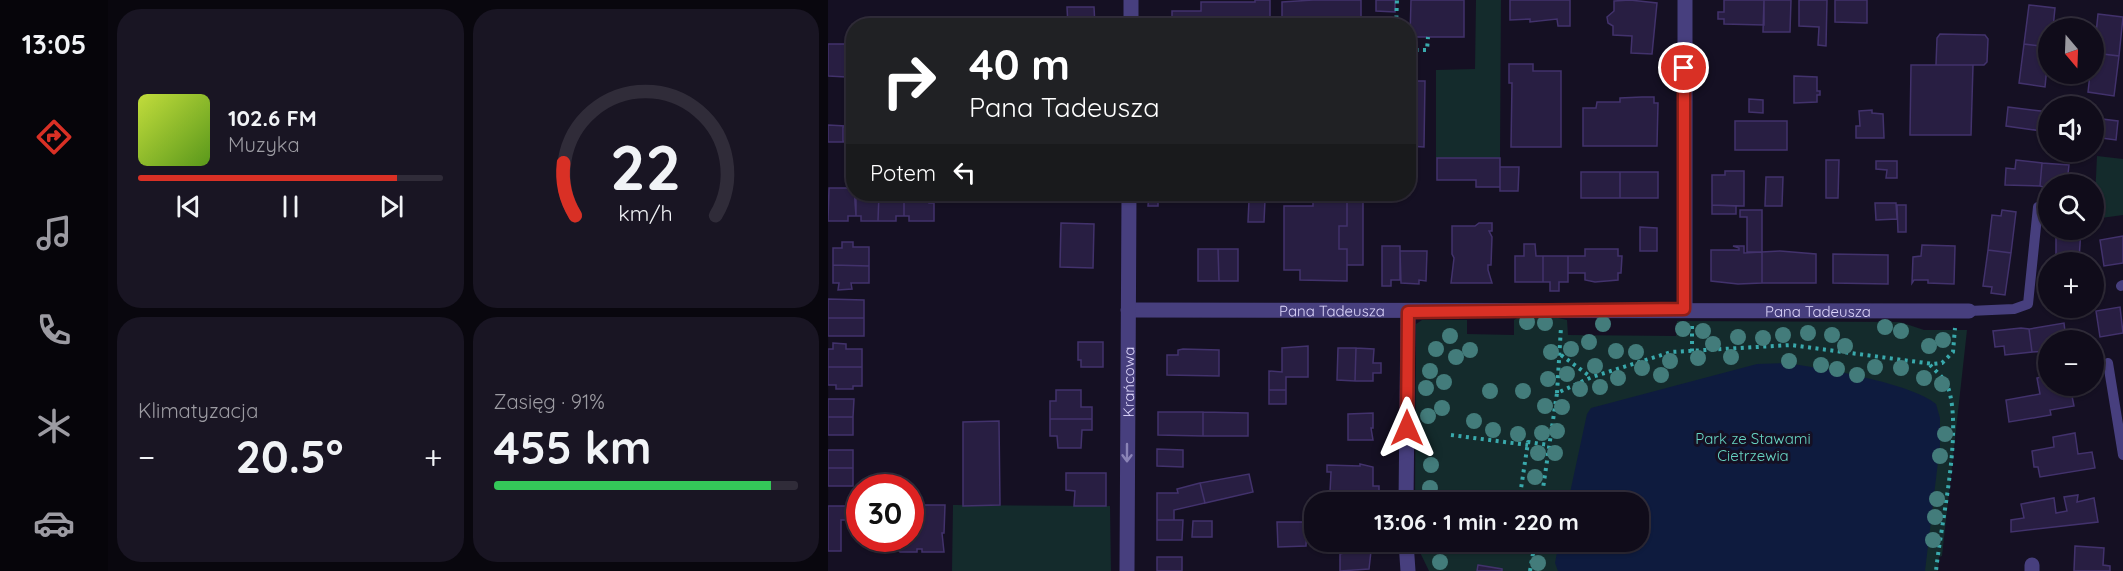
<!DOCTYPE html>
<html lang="pl">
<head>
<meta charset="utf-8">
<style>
  :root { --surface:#100c1a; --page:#191523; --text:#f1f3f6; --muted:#9c9ba2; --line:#302c39; --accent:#d93025 }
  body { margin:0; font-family:Quicksand,sans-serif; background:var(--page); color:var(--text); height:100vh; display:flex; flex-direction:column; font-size:22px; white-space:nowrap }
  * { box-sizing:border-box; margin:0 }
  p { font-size:20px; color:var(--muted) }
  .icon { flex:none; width:33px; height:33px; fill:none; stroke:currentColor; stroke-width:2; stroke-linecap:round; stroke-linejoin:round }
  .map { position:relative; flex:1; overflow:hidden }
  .sheet { display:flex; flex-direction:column; gap:9px; padding:9px; background:#09070e; width:720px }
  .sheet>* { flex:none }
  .guide { position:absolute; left:18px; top:18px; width:570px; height:183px; border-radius:24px; box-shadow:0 2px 4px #0004,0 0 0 2px var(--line); background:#202124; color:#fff; overflow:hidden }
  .needle { width:39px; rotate:161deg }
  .tools { position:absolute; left:1210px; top:18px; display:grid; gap:12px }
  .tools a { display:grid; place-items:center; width:66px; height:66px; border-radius:50%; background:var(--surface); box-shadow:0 2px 4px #0004,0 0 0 2px var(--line); font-size:30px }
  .speed { position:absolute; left:18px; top:474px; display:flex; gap:12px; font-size:30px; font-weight:700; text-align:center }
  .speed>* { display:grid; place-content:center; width:78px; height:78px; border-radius:50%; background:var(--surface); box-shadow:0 2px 4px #0004,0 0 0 2px var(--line); line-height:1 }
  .speed .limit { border:9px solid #d22; background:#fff; color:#111 }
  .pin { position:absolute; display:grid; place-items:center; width:51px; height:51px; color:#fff; margin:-26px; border:3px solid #fff; border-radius:50%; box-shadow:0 2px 6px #0007 }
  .me { position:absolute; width:66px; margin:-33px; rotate:0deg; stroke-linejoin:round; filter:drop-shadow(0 0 4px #0008) }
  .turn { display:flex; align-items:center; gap:21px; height:126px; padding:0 24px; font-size:27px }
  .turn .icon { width:78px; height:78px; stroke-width:2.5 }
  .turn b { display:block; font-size:42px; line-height:51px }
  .then { display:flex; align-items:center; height:57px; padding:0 24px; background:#0003; gap:12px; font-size:22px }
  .big { font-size:45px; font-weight:700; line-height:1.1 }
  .sheet .card { flex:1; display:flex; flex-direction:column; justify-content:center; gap:9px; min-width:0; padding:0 21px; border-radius:24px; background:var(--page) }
  .sheet .dial { align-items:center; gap:0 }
  .dial svg { height:156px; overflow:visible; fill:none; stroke:var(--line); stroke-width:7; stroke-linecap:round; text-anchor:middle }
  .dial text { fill:var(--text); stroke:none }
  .song { display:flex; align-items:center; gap:18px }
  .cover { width:72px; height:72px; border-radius:9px; background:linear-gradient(135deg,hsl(70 70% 55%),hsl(90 70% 35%)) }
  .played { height:6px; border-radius:3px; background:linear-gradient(90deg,var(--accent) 85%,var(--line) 85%) }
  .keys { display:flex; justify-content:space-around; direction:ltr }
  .heat { display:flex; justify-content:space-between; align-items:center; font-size:33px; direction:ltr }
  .charge { height:9px; border-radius:4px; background:linear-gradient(90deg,#34c759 91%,var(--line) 0) }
  .sheet .tiles { flex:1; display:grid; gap:9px; grid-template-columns:repeat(2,1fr) }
  .trip { position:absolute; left:476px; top:492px; width:345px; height:60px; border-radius:24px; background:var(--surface); box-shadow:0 2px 4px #0004,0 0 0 2px var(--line); font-weight:700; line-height:60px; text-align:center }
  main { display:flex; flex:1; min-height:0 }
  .tabs { display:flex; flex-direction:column; width:108px; justify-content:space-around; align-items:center; background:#06050a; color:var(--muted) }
  .tabs .icon { width:42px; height:42px }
  .tabs .on { color:var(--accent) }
  .tabs b { font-size:27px; color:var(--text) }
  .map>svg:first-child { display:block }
  .green { fill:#142b2c }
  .water { fill:#0e1b3e }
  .building { fill:#281e42; stroke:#42326c; stroke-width:1.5 }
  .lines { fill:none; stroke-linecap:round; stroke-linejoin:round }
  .path { stroke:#39a9ac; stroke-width:4; stroke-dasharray:3 4.5; stroke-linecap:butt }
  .service { stroke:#473f7e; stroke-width:10 }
  .minor { stroke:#473f7e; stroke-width:15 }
  .tree { fill:#437c7b }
  .oneway { stroke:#8a83b6 }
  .route-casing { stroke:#8d1f18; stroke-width:15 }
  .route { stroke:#d93025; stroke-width:10 }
  .labels { text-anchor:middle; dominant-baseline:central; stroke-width:6; stroke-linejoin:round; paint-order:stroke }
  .street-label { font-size:15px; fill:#ddd6fb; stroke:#151023 }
  .park-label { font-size:15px; fill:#68d5c3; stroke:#151023 }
</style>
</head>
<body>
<main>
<nav class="tabs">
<b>13:05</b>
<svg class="icon on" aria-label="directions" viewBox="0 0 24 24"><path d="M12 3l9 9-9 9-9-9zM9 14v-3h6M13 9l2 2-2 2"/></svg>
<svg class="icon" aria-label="music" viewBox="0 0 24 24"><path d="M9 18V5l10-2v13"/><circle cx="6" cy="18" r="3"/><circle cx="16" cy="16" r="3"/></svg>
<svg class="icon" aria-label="phone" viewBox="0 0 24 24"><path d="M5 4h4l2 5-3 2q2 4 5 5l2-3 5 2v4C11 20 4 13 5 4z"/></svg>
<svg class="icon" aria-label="climate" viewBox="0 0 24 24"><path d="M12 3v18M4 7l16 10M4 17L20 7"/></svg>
<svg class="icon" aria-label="car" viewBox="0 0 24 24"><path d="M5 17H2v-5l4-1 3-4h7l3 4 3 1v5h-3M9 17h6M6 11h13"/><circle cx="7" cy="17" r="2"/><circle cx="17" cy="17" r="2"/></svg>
</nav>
<section class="sheet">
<div class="tiles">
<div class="card">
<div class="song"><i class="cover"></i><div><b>102.6 FM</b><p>Muzyka</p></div></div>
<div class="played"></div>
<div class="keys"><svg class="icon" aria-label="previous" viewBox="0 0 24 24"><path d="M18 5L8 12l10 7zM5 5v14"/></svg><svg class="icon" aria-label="pause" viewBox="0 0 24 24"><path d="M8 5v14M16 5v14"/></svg><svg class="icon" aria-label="next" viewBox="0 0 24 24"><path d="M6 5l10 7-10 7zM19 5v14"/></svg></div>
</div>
<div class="card dial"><svg viewBox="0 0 100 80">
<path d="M14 69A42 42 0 1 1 86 69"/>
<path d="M14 69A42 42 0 0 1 8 42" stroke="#d93025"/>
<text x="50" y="56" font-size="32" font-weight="700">22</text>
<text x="50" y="72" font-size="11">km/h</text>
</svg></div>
<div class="card"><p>Klimatyzacja</p>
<div class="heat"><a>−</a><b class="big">20.5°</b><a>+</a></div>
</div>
<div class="card"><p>Zasięg · 91%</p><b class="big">455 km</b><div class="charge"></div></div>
</div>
</section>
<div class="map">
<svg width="1295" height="571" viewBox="0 0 1295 571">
  <rect width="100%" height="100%" fill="#151023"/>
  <path class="green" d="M648,0H673L672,158H608V70L647,69Z
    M1269,156L1295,159V215L1266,219Z
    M691,317H726L739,320L740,335L848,336L849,321L1072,322L1096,330H1139L1114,556L1111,557L1110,571H601L587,542H810V502H587L588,324L594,320H639V334L686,335V320Z
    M125,505L282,506L283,571H124Z"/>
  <path class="water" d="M956,363C990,367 1083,383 1108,404L1112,418V445L1097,571H730L727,563L731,542H810V502H740L759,414L763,408L929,364Z"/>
  <path class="building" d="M427,0H442V26H344V11H373V2H427Z
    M485,0H533V26H454V2Z
    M548,0H567V12L548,11Z
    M583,0H636V37H582Z
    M682,0H742V26H730L729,19L702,22V19L682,20Z
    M802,0L829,3L824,54L803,53L804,36L785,35V26L780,23L779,17L786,11V1Z
    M896,0H936V25L896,24V19H890V12H896Z
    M936,0H963L962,32H935Z
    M971,0H999L998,46L990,45L991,27L971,26Z
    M1007,0H1039V23L1007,22Z
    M1201,5L1227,8L1225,28H1221V47L1196,44Z
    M239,7H266L267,26H240Z
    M1270,14L1295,17L1291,56L1266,53Z
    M145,20H202V26H145Z
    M1112,34L1157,35L1160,39L1159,62L1156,65H1108L1109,38Z
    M0,44H18V77L0,76Z
    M1196,44L1221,47L1217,87L1191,83Z
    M1266,53L1291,56L1286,96L1260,92L1262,74H1266Z
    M681,64H705V71H733V147H683L684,83H681Z
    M1083,65H1145L1143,135H1082Z
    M966,76L989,77V91H992V95H989V102L966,103Z
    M580,81H597L596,147L580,146Z
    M814,97H826V103H830L829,146H755V108H768L769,102H792V98Z
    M921,99L935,100V113L921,112Z
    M1180,107L1221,112V132L1178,126Z
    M1044,110V113L1055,114L1056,138H1028V126H1032L1031,111Z
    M1266,118L1290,121L1288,140L1266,137Z
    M907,121H959V150H907Z
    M0,125L18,126L15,127V141L18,142H0Z
    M609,158H672V187H648V180H609Z
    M998,160H1011L1010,198H998Z
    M1188,160L1214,163L1212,186L1177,185L1178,168L1187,169Z
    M1048,161H1069V178H1058L1059,170L1048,169Z
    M1214,163L1241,165L1240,174L1248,175L1247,184H1221V189L1212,186Z
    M672,167H691L690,191H672Z
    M897,171H916V206L884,205V175H897Z
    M753,172H792V198H753Z
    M792,172H830V198H792Z
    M938,177H955L954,206H937Z
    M1,188H26L28,216H20V221H0Z
    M28,194H51L50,221H33V216H28Z
    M51,194H76V216H68V221H50Z
    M76,194H100L101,203H106V221H81V216H76Z
    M321,194H330V206H320Z
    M485,194H535V265H519V249H511V226H519V201H485Z
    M421,200H437L436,222H420Z
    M485,201H519V226H511V249H519V281L472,280V270H456V206H485Z
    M1047,203H1068L1069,219L1048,220Z
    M884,205L908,206V214H884Z
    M1069,205H1078V232H1070Z
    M912,210H934V252H919V217H912Z
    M1174,210L1188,212L1183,253L1160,250L1164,215L1173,216Z
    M233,223L266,224L265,268L232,267Z
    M651,223H664V231H661L664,237L663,265H660V270L664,283H623L626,258L624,254V226H647Z
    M812,227L829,228V251H812Z
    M1228,230H1253L1251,259L1228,258Z
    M1295,236V263L1276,266L1272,240Z
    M14,242H25V247H41V266L5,265V248H14Z
    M696,244H707L708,256H715V282H687V256H696Z
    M1094,245L1127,246L1126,284L1100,283V280H1086L1084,283L1085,257L1093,256Z
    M554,246H572V280H563V286H554Z
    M905,246H916V253L934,252V283L910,284L883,281V250H911V248Z
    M370,249H390L391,281H370Z
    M390,249H410V281H391Z
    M757,249H790V256H794L793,273H790V280L767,282L757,280V273H740V256H757Z
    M1160,250L1183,253L1177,295L1163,293L1164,287L1155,286Z
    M572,251H599L598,281L591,280V284L573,283Z
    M952,251L988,254V283H934V252Z
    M1005,254L1060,255V284L1005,283Z
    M715,256H740V282H731V291H722V282H715Z
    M1228,258L1251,259L1250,262H1227Z
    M5,265L41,266V283H23L24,289L10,290L11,283H5Z
    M0,299L36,300V318H0Z
    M1292,307L1295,333L1272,337L1268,311Z
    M0,318H36V336H0Z
    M1236,323L1238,340H1221V351L1204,352L1201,329Z
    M1193,328L1201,329L1204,352L1177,355L1176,346L1167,347L1165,331Z
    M250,342H275V367H253V360H250Z
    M5,343L18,344V349H34V367H0V349H5Z
    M480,346V377H458V390H441V371L454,372V348Z
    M510,348H528L527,381L509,380Z
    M528,348L546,349L545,363H553V373H545V381H527Z
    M355,349L391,350V376L339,375V355H350V350Z
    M0,367H34V386H25V389H8V385H0Z
    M1221,375V386H1242L1246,406L1222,410L1223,415L1181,422L1178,400L1212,394L1209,378Z
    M228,390H253V407H264V419H222V401H228Z
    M441,390H458V404H441Z
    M0,399H26L25,417H0Z
    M330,412H375V436L330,435Z
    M375,412L420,413V436H375Z
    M545,413V428H543L545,440H520V414Z
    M0,417H25V435H0Z
    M222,419H264V430H254L253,448H230L229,436H222Z
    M171,421L172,505L135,506V422Z
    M1247,433L1250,454L1264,452L1267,468L1212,477L1210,467H1206L1204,451L1226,447L1225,437Z
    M329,449L355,450V467L329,466Z
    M0,450H25V468H0Z
    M532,464L545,467V486H551V495H545V502H499V492H502L503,472H499V465L532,466Z
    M0,468H25V486H0Z
    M238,473H278V506H246L247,491L238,490Z
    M421,474L425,492L377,503L372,483Z
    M372,483L377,503L346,510V520H329V493H350L349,489Z
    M1250,495L1249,502L1266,498L1270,522L1183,532V520L1196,518L1193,504L1226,498L1228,513L1239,511L1236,497Z
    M89,505H117L116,533H114L116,552H94V549H89V552H72L69,549V538H82V531H87Z
    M0,506H19V520H13V551H0Z
    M329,520H355L354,540H329Z
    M365,521H384V537H364Z
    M449,522H479L478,546L450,547Z
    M515,542H544L541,569L512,571V554L516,553Z
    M1247,546L1276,548L1275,565L1282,566V571H1246Z
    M329,557H354V571H329Z
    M650,565L674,569V571H649Z"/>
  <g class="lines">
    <path class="path" d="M568,26L569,0
      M580,50H599L600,37
      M864,326V352
      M733,355L763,377
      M1102,365C1108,371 1117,379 1120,387C1135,431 1113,522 1108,571
      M729,393L733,327
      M623,435L700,445
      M692,500L713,502L729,393L764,377L843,352L963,345L1105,364L1114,363L1125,352L1127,328
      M615,502L616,497L653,502
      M691,502L700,442L721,445
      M689,545L706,547
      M702,571L707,542"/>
    <path class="service" d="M1293,286L1295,285
      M1141,311L1186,309L1200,304L1210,207
      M1280,363L1295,455"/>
    <g class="minor">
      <path d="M303,26V0"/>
      <path id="s1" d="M300,310L1141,311"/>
      <path d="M857,310V0"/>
      <path d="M578,502L580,312"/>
      <path d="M578,542L580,571"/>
      <path id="s2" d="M299,571L301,194"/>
      <path d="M1204,571V565"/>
    </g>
  </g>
  <g class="tree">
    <circle cx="699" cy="322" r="8"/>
    <circle cx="717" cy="323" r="8"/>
    <circle cx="775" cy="324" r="8"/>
    <circle cx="1057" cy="327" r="8"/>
    <circle cx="855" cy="329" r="8"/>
    <circle cx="875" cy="331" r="8"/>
    <circle cx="1073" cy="331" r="8"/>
    <circle cx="980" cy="333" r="8"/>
    <circle cx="955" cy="335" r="8"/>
    <circle cx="1004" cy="335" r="8"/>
    <circle cx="622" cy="336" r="8"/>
    <circle cx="910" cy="337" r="8"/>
    <circle cx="935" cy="338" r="8"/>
    <circle cx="1115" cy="340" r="8"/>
    <circle cx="761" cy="342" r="8"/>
    <circle cx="885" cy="344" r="8"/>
    <circle cx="1017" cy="346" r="8"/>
    <circle cx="1101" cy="346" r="8"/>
    <circle cx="608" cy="349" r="8"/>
    <circle cx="743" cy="349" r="8"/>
    <circle cx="642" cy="350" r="8"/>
    <circle cx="788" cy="351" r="8"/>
    <circle cx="723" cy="352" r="8"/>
    <circle cx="808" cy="352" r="8"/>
    <circle cx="628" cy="357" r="8"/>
    <circle cx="903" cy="357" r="8"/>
    <circle cx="870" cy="358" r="8"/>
    <circle cx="842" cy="361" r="8"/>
    <circle cx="961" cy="361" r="8"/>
    <circle cx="993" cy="365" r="8"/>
    <circle cx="767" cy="366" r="8"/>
    <circle cx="1047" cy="367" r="8"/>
    <circle cx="814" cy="368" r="8"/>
    <circle cx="1073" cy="368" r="8"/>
    <circle cx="1009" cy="369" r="8"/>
    <circle cx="602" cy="371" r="8"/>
    <circle cx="739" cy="374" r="8"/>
    <circle cx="833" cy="375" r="8"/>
    <circle cx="1029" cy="375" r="8"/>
    <circle cx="790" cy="378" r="8"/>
    <circle cx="1096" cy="378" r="8"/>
    <circle cx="720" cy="379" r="8"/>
    <circle cx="616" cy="382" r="8"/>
    <circle cx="1114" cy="384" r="8"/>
    <circle cx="772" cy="387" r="8"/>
    <circle cx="598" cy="388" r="8"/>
    <circle cx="752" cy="389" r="8"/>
    <circle cx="662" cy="391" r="8"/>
    <circle cx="695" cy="391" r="8"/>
    <circle cx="717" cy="406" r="8"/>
    <circle cx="734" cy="407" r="8"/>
    <circle cx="614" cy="408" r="8"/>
    <circle cx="600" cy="416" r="8"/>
    <circle cx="646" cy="421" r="8"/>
    <circle cx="665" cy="430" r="8"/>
    <circle cx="729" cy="431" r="8"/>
    <circle cx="714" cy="433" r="8"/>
    <circle cx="690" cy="434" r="8"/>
    <circle cx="1117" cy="434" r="8"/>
    <circle cx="710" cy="453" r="8"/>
    <circle cx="727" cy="453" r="8"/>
    <circle cx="1112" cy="456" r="8"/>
    <circle cx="603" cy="465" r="8"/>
    <circle cx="707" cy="477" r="8"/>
    <circle cx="602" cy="488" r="8"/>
    <circle cx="1109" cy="499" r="8"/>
    <circle cx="1107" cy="517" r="8"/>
    <circle cx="1105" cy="540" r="8"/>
    <circle cx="612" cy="562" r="8"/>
    <circle cx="710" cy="563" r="8"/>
  </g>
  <defs><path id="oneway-shaft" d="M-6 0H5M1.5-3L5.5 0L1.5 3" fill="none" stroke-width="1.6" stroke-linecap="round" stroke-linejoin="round" transform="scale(1.5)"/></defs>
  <use class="oneway" href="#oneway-shaft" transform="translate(299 453) rotate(90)"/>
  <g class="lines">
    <g class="route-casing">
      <path id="route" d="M579,428L580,312L856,309V68"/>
    </g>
    <use href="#route" class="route"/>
  </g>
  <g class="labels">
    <g class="street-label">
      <text stroke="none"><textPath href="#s1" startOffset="690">Pana Tadeusza</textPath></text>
      <text stroke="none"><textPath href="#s1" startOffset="204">Pana Tadeusza</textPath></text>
      <text stroke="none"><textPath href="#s2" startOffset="189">Krańcowa</textPath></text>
    </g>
    <g class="park-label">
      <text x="925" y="438">Park ze Stawami<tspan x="925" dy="17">Cietrzewia</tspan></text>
    </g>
  </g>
</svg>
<div class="tools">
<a><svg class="needle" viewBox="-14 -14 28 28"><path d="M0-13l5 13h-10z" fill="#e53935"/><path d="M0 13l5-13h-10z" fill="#9c9ba2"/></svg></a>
<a><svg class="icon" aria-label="sound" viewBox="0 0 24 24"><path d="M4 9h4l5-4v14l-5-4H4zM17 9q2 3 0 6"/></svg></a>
<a><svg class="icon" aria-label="search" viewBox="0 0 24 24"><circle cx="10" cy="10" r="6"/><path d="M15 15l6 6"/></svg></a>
<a>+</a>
<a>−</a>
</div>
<div class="speed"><div class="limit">30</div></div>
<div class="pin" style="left:856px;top:68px;background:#d93025"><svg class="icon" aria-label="arrive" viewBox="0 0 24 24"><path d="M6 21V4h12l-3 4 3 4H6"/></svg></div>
<svg class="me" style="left:579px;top:428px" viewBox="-20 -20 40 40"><path d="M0-17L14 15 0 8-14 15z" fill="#d93025" stroke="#fff" stroke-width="4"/></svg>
<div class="trip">13:06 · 1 min · 220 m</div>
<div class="guide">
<div class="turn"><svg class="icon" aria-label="right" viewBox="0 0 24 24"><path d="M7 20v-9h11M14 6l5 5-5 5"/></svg><div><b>40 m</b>Pana Tadeusza</div></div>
<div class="then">Potem<svg class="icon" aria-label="left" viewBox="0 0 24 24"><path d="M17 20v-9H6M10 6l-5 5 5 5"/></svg></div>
</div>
</div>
</main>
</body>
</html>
